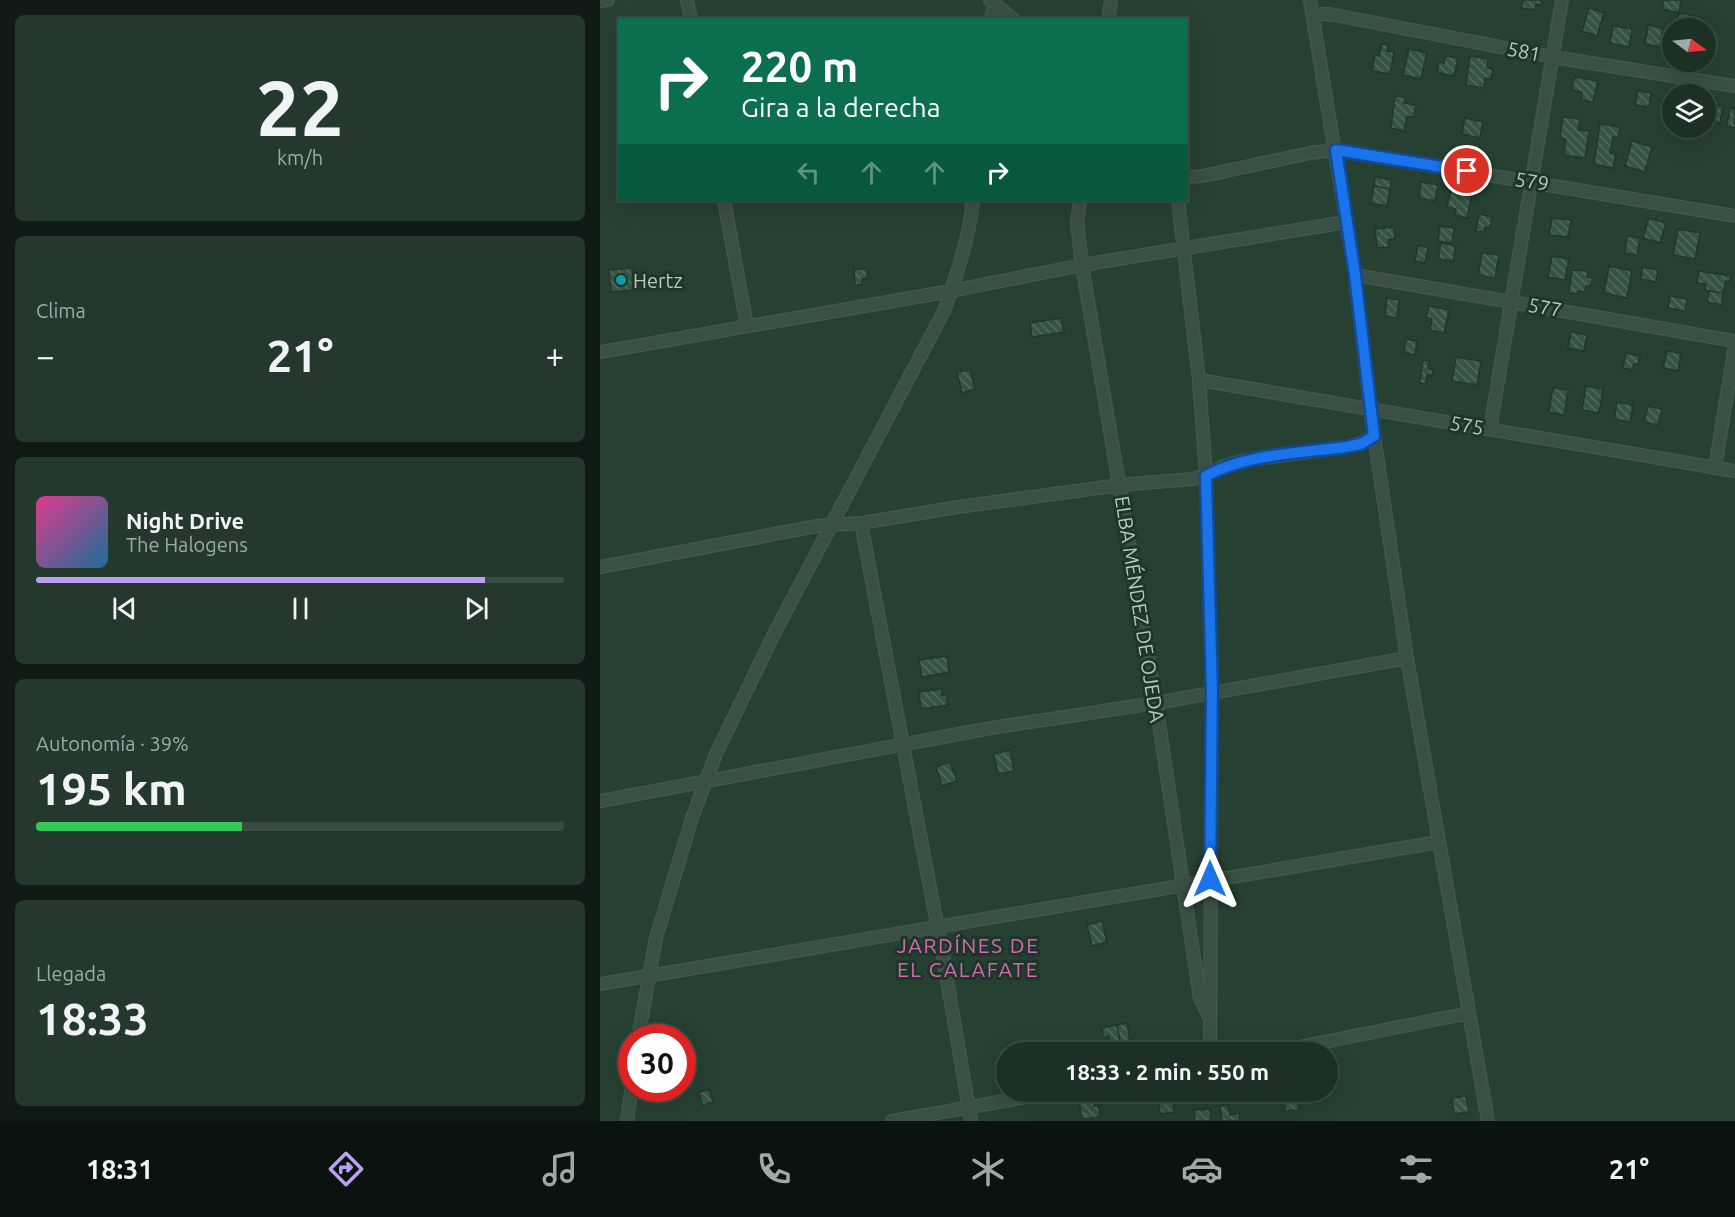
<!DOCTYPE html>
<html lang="es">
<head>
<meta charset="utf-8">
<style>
  :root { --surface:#1c3026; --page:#25382e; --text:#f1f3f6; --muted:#a0a9a7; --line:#3a4b43; --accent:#bca0f2 }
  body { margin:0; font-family:Ubuntu,sans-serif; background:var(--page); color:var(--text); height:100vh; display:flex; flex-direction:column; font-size:22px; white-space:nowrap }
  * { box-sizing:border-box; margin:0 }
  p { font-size:20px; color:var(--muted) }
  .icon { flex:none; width:33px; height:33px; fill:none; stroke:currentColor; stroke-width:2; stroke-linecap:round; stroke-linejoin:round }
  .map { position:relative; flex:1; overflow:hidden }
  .side { display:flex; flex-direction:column; gap:15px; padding:15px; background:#0f1a15; width:600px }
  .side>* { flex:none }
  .guide { position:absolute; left:18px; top:18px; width:570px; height:183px; border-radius:0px; box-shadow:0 6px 24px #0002,0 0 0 2px var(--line); background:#0b6e4f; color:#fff; overflow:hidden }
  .needle { width:39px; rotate:105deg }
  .controls { position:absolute; left:1062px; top:18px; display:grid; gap:12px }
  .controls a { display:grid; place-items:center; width:54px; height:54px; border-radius:50%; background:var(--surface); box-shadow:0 6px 24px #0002,0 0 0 2px var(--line); font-size:30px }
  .speed { position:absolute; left:18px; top:1024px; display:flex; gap:12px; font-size:30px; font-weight:700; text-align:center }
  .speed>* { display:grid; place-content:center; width:78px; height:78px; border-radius:50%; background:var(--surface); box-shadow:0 6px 24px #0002,0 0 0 2px var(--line); line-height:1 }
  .speed .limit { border:9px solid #d22; background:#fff; color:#111 }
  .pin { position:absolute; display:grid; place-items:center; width:51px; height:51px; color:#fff; margin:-26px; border:3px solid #fff; border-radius:50%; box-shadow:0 2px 6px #0007 }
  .me { position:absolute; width:66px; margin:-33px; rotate:0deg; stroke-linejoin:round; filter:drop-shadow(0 0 4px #0008) }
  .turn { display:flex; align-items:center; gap:21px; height:126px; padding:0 24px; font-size:27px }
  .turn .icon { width:78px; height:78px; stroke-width:2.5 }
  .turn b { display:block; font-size:42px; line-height:51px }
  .lanes { display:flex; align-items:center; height:57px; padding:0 24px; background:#0003; justify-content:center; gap:30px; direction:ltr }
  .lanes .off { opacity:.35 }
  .big { font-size:45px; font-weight:600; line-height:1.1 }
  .side .widget { flex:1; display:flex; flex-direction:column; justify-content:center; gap:9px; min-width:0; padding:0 21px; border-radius:9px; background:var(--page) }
  .side .dial { align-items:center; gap:0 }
  .dial b { font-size:78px; line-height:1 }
  .song { display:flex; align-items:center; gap:18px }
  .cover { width:72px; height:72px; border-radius:9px; background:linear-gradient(135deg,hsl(330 70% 55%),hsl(200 70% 35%)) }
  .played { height:6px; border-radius:3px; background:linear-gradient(90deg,var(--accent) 85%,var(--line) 85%) }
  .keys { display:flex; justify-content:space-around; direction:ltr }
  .heat { display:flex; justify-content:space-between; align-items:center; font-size:33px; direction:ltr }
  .charge { height:9px; border-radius:4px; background:linear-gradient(90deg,#34c759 39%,var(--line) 0) }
  .trip { position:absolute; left:396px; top:1042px; width:342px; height:60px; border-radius:30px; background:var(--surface); box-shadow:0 6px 24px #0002,0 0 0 2px var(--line); font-weight:600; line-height:60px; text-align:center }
  .tab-bar { display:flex; height:96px; justify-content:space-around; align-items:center; background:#0b130f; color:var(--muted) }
  .tab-bar .icon { width:42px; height:42px }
  .tab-bar .selected { color:var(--accent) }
  .tab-bar b { font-size:27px; color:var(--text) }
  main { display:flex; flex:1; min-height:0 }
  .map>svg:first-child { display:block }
  .building { fill:url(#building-back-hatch); stroke:#21372b; stroke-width:1.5 }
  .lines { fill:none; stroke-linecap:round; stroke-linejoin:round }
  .minor-casing { stroke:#475c50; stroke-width:14 }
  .minor { stroke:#3a5044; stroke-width:12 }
  .route-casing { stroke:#114b97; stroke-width:15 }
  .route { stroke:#1a73e8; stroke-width:10 }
  .culture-dot { fill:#0f9aa8; stroke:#1f3529; stroke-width:2 }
  .labels { text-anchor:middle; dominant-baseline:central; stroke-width:6; stroke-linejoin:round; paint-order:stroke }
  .street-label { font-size:20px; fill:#b7cac0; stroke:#1f3529 }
  .poi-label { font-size:20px; fill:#b7cac0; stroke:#1f3529; text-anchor:start }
  .neighbourhood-label { font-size:21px; letter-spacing:1.5px; fill:#d369b3; stroke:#1f3529 }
</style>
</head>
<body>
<main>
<section class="side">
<div class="widget dial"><b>22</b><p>km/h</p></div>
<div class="widget"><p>Clima</p>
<div class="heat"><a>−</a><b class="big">21°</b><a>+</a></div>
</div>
<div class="widget">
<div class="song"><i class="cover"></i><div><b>Night Drive</b><p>The Halogens</p></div></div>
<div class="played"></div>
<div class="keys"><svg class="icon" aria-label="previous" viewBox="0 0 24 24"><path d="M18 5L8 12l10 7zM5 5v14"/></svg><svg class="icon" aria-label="pause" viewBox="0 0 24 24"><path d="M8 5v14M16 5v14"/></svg><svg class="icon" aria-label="next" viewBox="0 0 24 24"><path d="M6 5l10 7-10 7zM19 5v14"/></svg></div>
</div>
<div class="widget"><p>Autonomía · 39%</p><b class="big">195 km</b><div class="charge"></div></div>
<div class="widget"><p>Llegada</p><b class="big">18:33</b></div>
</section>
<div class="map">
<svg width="1135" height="1121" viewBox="0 0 1135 1121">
  <defs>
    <pattern id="building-back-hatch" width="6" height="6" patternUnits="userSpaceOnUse" patternTransform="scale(1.5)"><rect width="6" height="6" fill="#355443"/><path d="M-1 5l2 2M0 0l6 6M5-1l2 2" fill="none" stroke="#506b5c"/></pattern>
  </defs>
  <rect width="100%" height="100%" fill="#264032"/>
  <path class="building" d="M923,0H942L941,5L936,4L935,10L922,8Z
    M1064,0H1081L1079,13L1062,9Z
    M989,8L1004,13L997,36L982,31Z
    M1079,13L1101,17L1099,26L1077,22Z
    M1048,25L1063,28L1060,47L1045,44Z
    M1013,26L1032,29L1029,47L1010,43Z
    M782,44L788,45L787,51L794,52L790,74L772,71L775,55L779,56Z
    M809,49L827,53L821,79L803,75Z
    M845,56L858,58L854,76L837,72L839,62L844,63Z
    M870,56L888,59L887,68L893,69L891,79L885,78L884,88L866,85Z
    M974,77L998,81L993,102L981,100L982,92L972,90Z
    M1038,91L1051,93L1049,107L1035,105Z
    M795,96L805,97L804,103L816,105L814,117L807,116L804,131L791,128Z
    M1108,96L1116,98L1115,105L1123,106L1120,123L1112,122L1113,115L1106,114Z
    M1130,108L1135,109V128L1127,126Z
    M963,117L980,119L978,130L989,131L985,158L964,155L966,139L960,138Z
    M865,118L883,122L880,138L862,134Z
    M1000,124L1020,127L1018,138L1013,137L1010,153L1016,154L1013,168L994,164Z
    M1032,141L1052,147L1045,172L1025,166Z
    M775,177L792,180L790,189L774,186Z
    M821,182L838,185L835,201L819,198Z
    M852,185L873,189L867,218L855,215L856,209L847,207Z
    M774,186L790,189L787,206L771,203Z
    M879,214L892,217L890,228L885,227L884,232L876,231Z
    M952,218L971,220L968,237L949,235Z
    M1049,218L1066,223L1060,243L1043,238Z
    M840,226L854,228L852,243L838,241Z
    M794,227L795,239L788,240L789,247L777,248L775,229Z
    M1078,229L1100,233L1095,259L1073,255Z
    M1027,236L1040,238L1037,255L1025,253Z
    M841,243L856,246L853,261L838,259Z
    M818,245L828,248L825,263L815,261Z
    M882,253L899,255L895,278L878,275Z
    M952,256L969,259L965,280L948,277Z
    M1009,266L1032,271L1027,298L1004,293Z
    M1043,267L1058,270L1056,282L1041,279Z
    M32,268L34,290L11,292L9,270Z
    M254,269H267V279H262V285H255Z
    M972,270L988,271L987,277L992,278L991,286H986L985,292L978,291L977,294L969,293Z
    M1099,271L1131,276L1130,282L1126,281L1123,293L1105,290L1106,284L1097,283Z
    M1109,291L1123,293L1122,305L1107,302Z
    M1070,296L1087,299L1085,311L1068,308Z
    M787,298L799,300L797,318L785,316Z
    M829,306L849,310L844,333L830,330L832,319L826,317Z
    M461,318L464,332L432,337L430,323Z
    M971,332L987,335L984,351L968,348Z
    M806,339L817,341L815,355L804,352Z
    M1067,351L1081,353L1078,371L1063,368Z
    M1026,353L1040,356L1038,365L1034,364L1032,370L1023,368Z
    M856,357L881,361L877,385L852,381Z
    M823,360L829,361L828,369H833L832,376L827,375L826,384L820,383Z
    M370,370L375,389L362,393L357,372Z
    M986,386L1003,389L999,413L982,410Z
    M953,388L968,390L964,415L949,412Z
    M1017,402L1033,405L1030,422L1014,419Z
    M1048,406L1062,409L1058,425L1044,422Z
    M347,656L349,672L322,677L319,660Z
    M341,689L342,695H346L348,705L321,709L319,692Z
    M410,750L414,771L398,774L394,754Z
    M350,762L357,781L342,786L336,767Z
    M502,921L507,942L492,946L487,925Z
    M527,1023L530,1040L520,1042L517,1025Z
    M517,1025L520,1042L510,1043L509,1036L503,1037L502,1028Z
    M109,1089L113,1102L103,1105L98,1093Z
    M697,1094L699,1110L685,1111L684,1095Z
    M866,1096L869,1112L854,1114L852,1098Z
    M493,1100L494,1106H499L500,1117L482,1119L479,1102Z
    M573,1100L574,1112L560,1114L559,1102Z
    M628,1105L630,1115L639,1113L640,1121H622L620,1106Z
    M610,1109L611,1121H595L594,1110Z"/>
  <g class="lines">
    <g class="minor-casing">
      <path id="minor" d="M87,0L91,20
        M390,0L414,20
        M710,0L755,275L770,408L807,658L888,1121
        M0,1L8,0
        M713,15L729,14L953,57L1135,86
        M390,20L395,4
        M508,20L511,0
        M586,177L603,176L710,153L736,150L1135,216
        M124,200L147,326
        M480,200L477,222L482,265L556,703L600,998L608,1015
        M578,200L599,380L606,475L612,692L610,1053
        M755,275L1135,341
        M0,352L351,291L482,265L746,222
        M599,380L1135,471
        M890,429L962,0
        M1115,468L1135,345
        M261,523L343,956L371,1121
        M0,567L217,526L261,523L358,507L520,485L593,479L606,475L622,467L641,461L746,447L761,443L774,436
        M0,801L391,728L556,703L807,658
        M0,984L839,842
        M38,1038L56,938L92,818L116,754L174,634L344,311C357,274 369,239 373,200
        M669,1053L869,1013
        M27,1121L32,1084
        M292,1121L455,1092"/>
    </g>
    <use href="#minor" class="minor"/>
  </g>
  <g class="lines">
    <g class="route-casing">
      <path id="route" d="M610,879L612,692L606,476C646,454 701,453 746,447L761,444L774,436L755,275L736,150L867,171"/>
    </g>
    <use href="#route" class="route"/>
  </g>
  <circle class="culture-dot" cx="21" cy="280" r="6"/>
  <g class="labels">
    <g class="street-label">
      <text transform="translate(924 51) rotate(11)">581</text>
      <text transform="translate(932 181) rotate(9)">579</text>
      <text transform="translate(945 307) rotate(10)">577</text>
      <text transform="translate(867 425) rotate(10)">575</text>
      <text transform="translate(540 609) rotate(81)">ELBA MÉNDEZ DE OJEDA</text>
    </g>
    <g class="poi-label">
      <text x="33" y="280">Hertz</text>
    </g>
    <g class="neighbourhood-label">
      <text x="368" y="945">JARDÍNES DE<tspan x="368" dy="24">EL CALAFATE</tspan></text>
    </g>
  </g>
</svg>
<div class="controls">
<a><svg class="needle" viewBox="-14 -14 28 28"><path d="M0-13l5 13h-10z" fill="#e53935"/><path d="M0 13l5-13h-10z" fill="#a0a9a7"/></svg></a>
<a><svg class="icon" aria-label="layers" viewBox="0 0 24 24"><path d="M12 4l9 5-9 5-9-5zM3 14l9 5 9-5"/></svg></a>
</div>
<div class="speed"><div class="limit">30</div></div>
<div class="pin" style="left:867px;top:171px;background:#d93025"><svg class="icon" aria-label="arrive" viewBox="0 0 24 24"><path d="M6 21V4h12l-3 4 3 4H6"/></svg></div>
<svg class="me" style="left:610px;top:879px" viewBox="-20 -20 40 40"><path d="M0-17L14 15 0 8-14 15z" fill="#1a73e8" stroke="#fff" stroke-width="4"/></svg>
<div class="trip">18:33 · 2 min · 550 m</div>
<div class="guide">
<div class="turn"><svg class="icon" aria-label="right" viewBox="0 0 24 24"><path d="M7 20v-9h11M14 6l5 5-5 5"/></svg><div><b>220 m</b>Gira a la derecha</div></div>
<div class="lanes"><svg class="icon off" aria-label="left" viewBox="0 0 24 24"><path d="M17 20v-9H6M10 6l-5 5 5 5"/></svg><svg class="icon off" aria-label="ahead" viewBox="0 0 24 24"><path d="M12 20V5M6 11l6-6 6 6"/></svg><svg class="icon off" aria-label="ahead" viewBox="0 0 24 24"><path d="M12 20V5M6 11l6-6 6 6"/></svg><svg class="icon" aria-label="right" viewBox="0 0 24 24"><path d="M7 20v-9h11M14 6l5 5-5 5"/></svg></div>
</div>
</div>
</main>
<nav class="tab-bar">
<b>18:31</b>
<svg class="icon selected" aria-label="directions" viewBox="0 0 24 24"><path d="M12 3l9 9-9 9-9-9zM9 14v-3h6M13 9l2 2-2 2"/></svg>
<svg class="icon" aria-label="music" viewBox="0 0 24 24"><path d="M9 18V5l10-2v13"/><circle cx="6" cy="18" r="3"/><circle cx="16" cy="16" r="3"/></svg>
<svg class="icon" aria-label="phone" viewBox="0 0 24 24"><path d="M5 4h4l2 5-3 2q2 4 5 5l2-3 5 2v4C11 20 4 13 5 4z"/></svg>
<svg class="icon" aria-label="climate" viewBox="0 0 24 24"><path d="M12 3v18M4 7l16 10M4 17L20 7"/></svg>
<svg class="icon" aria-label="car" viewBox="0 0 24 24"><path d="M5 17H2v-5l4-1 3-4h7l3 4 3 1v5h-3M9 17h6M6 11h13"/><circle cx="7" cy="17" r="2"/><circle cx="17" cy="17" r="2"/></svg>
<svg class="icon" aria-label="filters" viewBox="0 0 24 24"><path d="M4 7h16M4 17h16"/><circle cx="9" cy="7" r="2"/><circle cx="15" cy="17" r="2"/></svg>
<b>21°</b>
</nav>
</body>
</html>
